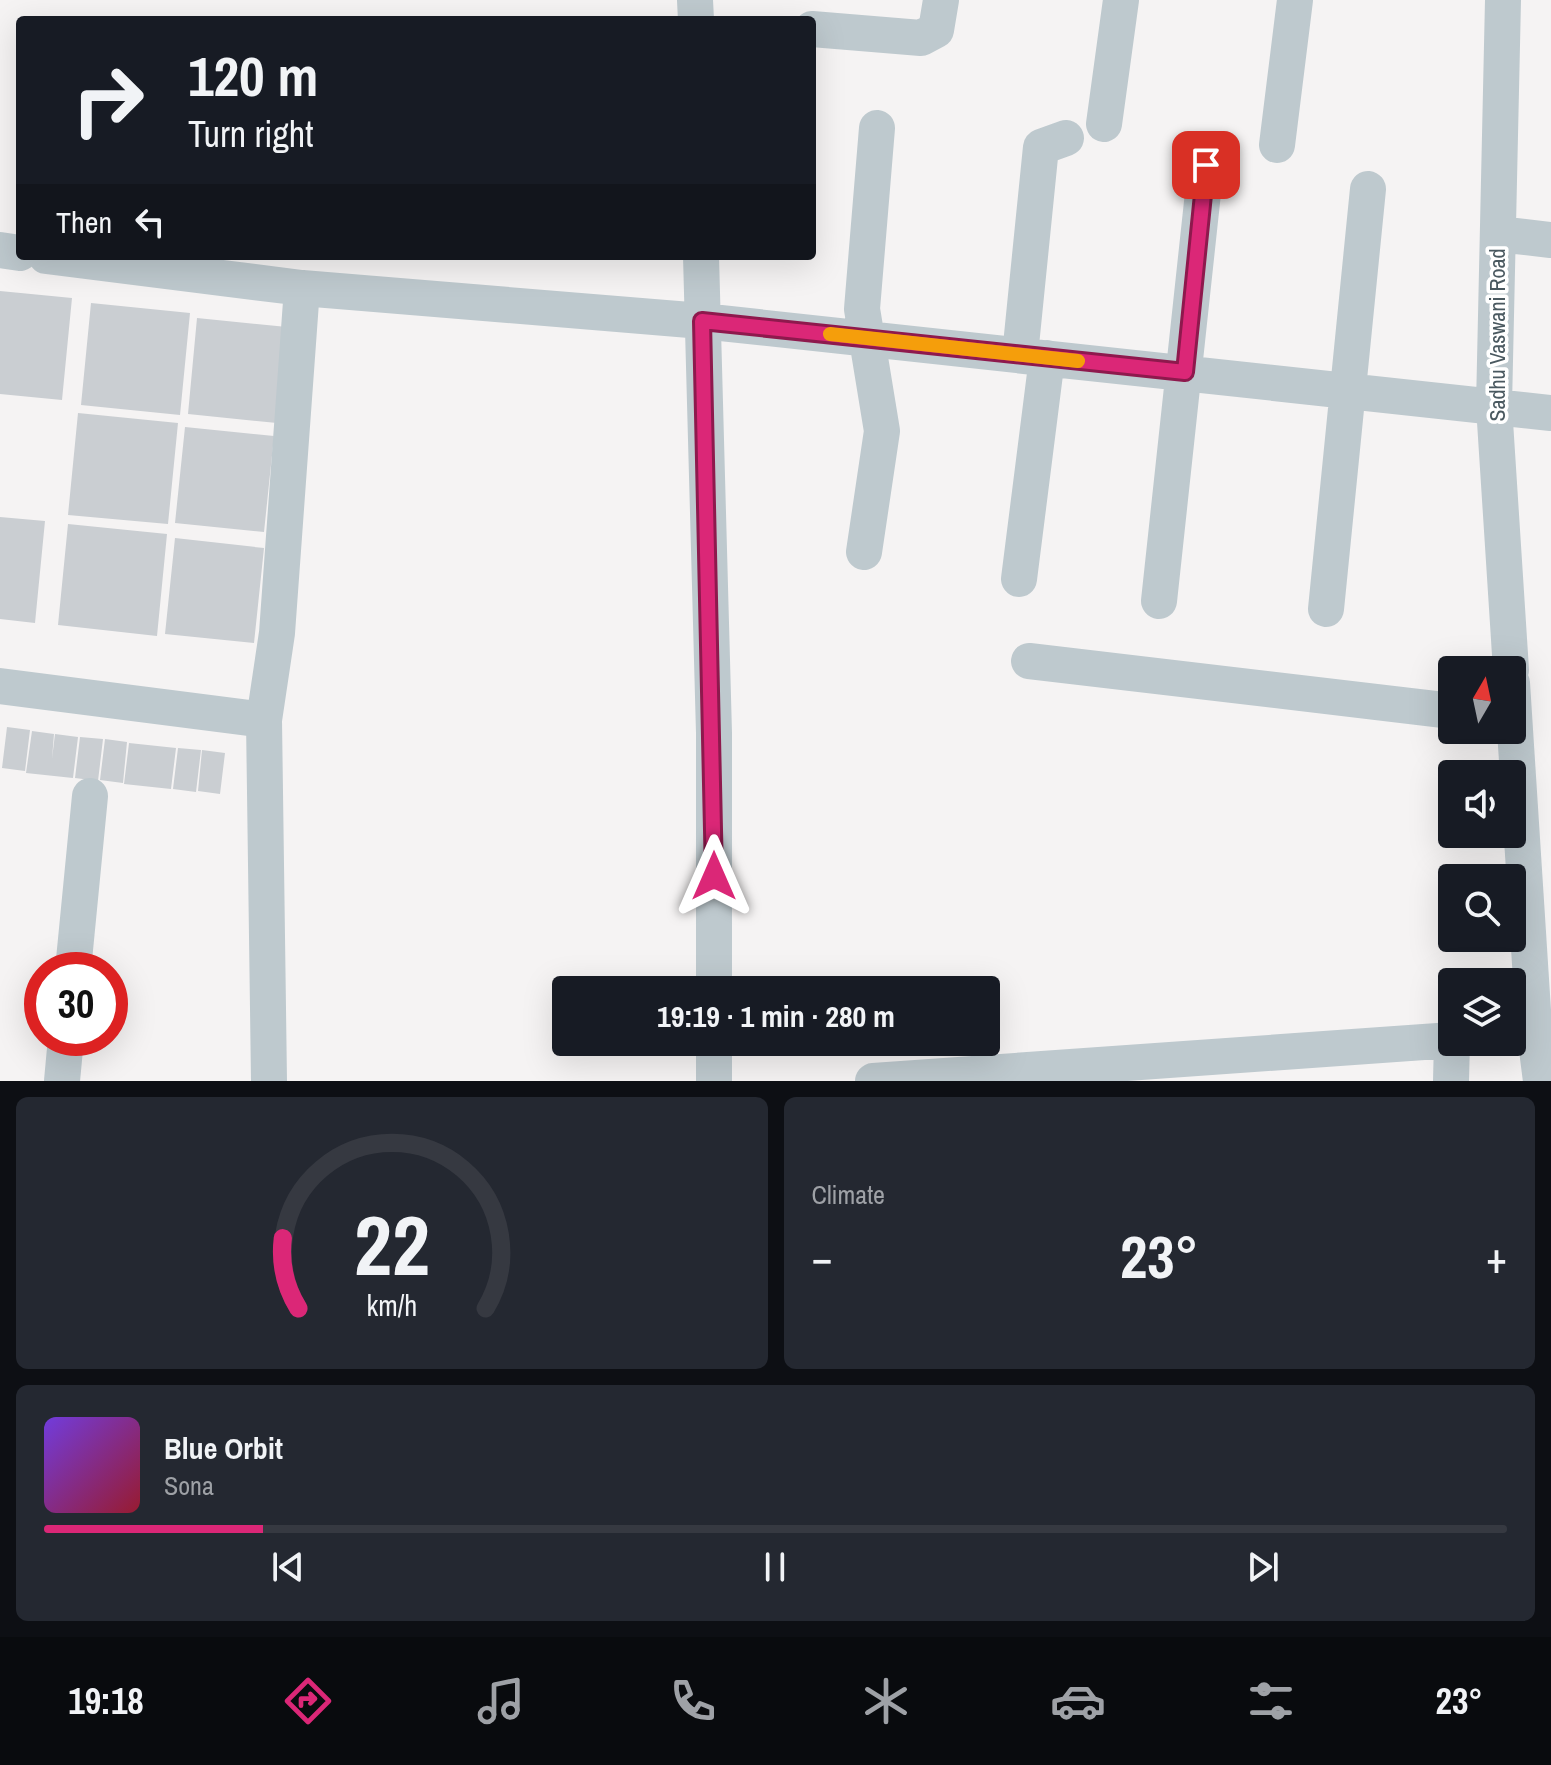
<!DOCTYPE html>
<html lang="en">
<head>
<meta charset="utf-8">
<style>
  :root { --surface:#171b24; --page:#242831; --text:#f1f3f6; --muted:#9ea1a6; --line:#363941; --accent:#db2777 }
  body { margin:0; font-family:"Archivo Narrow",sans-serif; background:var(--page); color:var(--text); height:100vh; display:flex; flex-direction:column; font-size:30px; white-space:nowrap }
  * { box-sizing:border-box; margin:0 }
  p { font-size:26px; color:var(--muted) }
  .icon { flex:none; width:44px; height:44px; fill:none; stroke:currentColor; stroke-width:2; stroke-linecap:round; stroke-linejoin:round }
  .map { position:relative; height:1081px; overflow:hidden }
  .panel { display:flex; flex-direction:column; gap:16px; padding:16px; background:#0d0f14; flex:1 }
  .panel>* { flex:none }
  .banner { position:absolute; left:16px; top:16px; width:800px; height:244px; border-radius:8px; box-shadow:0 8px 32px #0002; background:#171b24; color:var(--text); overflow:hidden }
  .needle { width:52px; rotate:9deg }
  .fabs { position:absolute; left:1438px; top:656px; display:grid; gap:16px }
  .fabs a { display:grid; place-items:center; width:88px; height:88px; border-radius:8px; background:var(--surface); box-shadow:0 8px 32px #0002; font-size:40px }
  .speed { position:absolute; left:24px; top:952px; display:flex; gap:16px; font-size:40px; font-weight:700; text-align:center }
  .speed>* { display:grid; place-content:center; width:104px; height:104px; border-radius:50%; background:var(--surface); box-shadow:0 8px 32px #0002; line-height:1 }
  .speed .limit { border:12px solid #d22; background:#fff; color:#111 }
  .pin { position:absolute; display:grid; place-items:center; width:68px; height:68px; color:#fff; margin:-34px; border-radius:16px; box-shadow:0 4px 12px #0006 }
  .me { position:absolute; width:88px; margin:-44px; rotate:0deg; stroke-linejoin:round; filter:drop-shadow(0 0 6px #0008) }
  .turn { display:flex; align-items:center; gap:28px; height:168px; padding:0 40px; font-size:36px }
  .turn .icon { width:104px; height:104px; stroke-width:2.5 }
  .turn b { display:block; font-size:56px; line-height:68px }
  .then { display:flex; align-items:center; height:76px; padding:0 40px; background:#0003; gap:16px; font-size:30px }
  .big { font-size:60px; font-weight:700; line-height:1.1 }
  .panel .widget { flex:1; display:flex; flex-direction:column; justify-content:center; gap:12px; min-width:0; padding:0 28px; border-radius:12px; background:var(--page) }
  .panel .dial { align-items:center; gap:0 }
  .dial svg { height:208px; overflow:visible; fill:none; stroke:var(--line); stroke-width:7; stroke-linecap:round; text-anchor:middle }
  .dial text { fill:var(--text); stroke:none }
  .song { display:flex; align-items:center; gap:24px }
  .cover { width:96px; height:96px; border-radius:12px; background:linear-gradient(135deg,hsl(260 70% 55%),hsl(350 70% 35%)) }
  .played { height:8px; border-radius:4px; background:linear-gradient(90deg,var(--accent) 15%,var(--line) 15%) }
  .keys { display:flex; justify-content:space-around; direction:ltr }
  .heat { display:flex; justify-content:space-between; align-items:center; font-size:44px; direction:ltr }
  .panel .tiles { flex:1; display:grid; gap:16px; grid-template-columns:1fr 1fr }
  .widget:last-child { grid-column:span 2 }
  .trip { position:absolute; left:552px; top:976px; width:448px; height:80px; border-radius:8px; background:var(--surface); box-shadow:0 8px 32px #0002; font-weight:700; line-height:80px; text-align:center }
  .dock { display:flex; height:128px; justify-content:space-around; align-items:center; background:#090b0e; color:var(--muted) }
  .dock .icon { width:56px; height:56px }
  .dock .active { color:var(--accent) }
  .dock b { font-size:36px; color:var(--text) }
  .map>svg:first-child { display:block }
  .building { fill:#caced2 }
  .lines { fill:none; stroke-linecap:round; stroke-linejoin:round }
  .minor { stroke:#bec9ce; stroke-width:36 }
  .route-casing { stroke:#8e194d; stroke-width:20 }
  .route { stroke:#db2777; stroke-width:14 }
  .slow { stroke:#f59e0b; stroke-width:14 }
  .labels { text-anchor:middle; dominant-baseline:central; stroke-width:7; stroke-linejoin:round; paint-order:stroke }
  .street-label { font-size:22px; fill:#4a5960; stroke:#fff }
</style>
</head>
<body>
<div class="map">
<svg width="1551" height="1081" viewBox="0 0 1551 1081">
  <rect width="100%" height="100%" fill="#f5f3f3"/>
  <path class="building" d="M0,291L72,298L62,400L0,394Z
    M91,303L190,313L180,415L81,405Z
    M197,318L287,327L277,423L188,414Z
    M78,413L178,423L168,524L68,515Z
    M185,427L274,436L264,532L175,523Z
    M0,517L45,521L35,623L0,619Z
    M68,524L167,534L157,636L58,625Z
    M175,538L264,548L254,643L165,634Z
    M7,727L30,730L25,771L2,768Z
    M32,731L54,734L52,759L55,734L78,737L73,778L26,773Z
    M80,737L103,739L98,781L75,778Z
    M105,739L127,742L123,783L100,780Z
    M129,743L176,748L171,789L124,784Z
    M178,748L201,750L196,792L173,789Z
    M202,750L225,753L220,794L198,791Z"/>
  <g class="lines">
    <path class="minor" d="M695,0L696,20
      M1503,0L1494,406L1511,670
      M812,29L921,38L936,30L941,0
      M1104,124L1121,0
      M1277,145L1295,0
      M1498,234L1551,240
      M0,250L20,253
      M46,256L302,288L702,321L1551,413
      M701,256L714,733V990
      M1020,355L1041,147L1066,138
      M864,552L882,431L862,309L877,128
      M1019,579L1047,358
      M1159,601L1206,165
      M1326,609L1368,189
      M1029,661L1452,711
      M1512,683L1534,1026L1541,1081
      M0,686L264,720
      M73,970L90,796
      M714,1042V1081
      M62,1081L66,1038
      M269,1081L264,720L277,633L302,288
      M873,1081L1452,1040
      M1451,1081L1452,1042"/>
  </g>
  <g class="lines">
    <g class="route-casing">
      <path id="route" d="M714,876L702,321L1185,372L1206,165"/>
    </g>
    <use href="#route" class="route"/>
    <path class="slow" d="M830,334L1078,361"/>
  </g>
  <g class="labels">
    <g class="street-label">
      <text transform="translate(1497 335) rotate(-90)">Sadhu Vaswani Road</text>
    </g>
  </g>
</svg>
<div class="fabs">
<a><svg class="needle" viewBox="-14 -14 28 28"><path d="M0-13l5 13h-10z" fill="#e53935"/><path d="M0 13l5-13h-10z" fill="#9ea1a6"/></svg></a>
<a><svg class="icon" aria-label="sound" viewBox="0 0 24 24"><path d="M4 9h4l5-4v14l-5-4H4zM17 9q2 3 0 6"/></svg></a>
<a><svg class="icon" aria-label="search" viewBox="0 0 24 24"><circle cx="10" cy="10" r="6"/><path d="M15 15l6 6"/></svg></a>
<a><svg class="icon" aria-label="layers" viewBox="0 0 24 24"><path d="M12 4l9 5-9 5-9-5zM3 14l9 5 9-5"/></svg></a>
</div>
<div class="speed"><div class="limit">30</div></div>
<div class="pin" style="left:1206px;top:165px;background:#d93025"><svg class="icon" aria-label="arrive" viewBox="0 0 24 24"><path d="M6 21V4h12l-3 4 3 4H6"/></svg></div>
<svg class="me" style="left:714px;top:876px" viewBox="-20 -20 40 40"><path d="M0-17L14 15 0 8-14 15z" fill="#db2777" stroke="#fff" stroke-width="4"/></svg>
<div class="trip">19:19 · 1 min · 280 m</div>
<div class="banner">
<div class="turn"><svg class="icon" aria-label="right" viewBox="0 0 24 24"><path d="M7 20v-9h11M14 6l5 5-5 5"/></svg><div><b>120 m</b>Turn right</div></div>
<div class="then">Then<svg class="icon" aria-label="left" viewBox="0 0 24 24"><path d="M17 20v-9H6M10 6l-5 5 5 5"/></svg></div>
</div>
</div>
<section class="panel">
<div class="tiles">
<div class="widget dial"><svg viewBox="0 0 100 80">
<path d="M14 69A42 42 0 1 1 86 69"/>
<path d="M14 69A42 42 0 0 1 8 42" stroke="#db2777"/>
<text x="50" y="56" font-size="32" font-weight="700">22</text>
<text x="50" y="72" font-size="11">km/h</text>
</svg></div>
<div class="widget"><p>Climate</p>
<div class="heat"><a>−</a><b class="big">23°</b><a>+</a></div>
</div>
<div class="widget">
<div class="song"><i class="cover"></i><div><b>Blue Orbit</b><p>Sona</p></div></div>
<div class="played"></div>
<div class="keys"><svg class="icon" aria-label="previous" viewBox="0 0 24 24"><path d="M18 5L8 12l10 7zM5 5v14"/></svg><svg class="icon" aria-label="pause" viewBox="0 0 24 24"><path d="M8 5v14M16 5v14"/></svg><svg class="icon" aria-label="next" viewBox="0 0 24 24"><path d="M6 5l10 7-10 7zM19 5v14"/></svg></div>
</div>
</div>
</section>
<nav class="dock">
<b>19:18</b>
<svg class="icon active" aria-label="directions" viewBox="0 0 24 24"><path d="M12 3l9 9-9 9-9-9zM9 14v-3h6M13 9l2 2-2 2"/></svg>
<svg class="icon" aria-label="music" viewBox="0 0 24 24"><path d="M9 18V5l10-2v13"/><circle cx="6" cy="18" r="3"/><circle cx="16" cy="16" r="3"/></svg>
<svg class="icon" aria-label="phone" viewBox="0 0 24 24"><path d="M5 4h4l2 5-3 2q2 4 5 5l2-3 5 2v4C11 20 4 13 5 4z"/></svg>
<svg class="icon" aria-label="climate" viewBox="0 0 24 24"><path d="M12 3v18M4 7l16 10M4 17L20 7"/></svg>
<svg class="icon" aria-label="car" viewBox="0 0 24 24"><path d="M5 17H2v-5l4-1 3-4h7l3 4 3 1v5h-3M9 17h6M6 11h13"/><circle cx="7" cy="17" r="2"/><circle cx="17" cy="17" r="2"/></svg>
<svg class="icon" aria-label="filters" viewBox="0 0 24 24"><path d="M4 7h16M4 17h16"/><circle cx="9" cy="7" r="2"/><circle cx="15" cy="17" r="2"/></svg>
<b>23°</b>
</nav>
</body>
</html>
